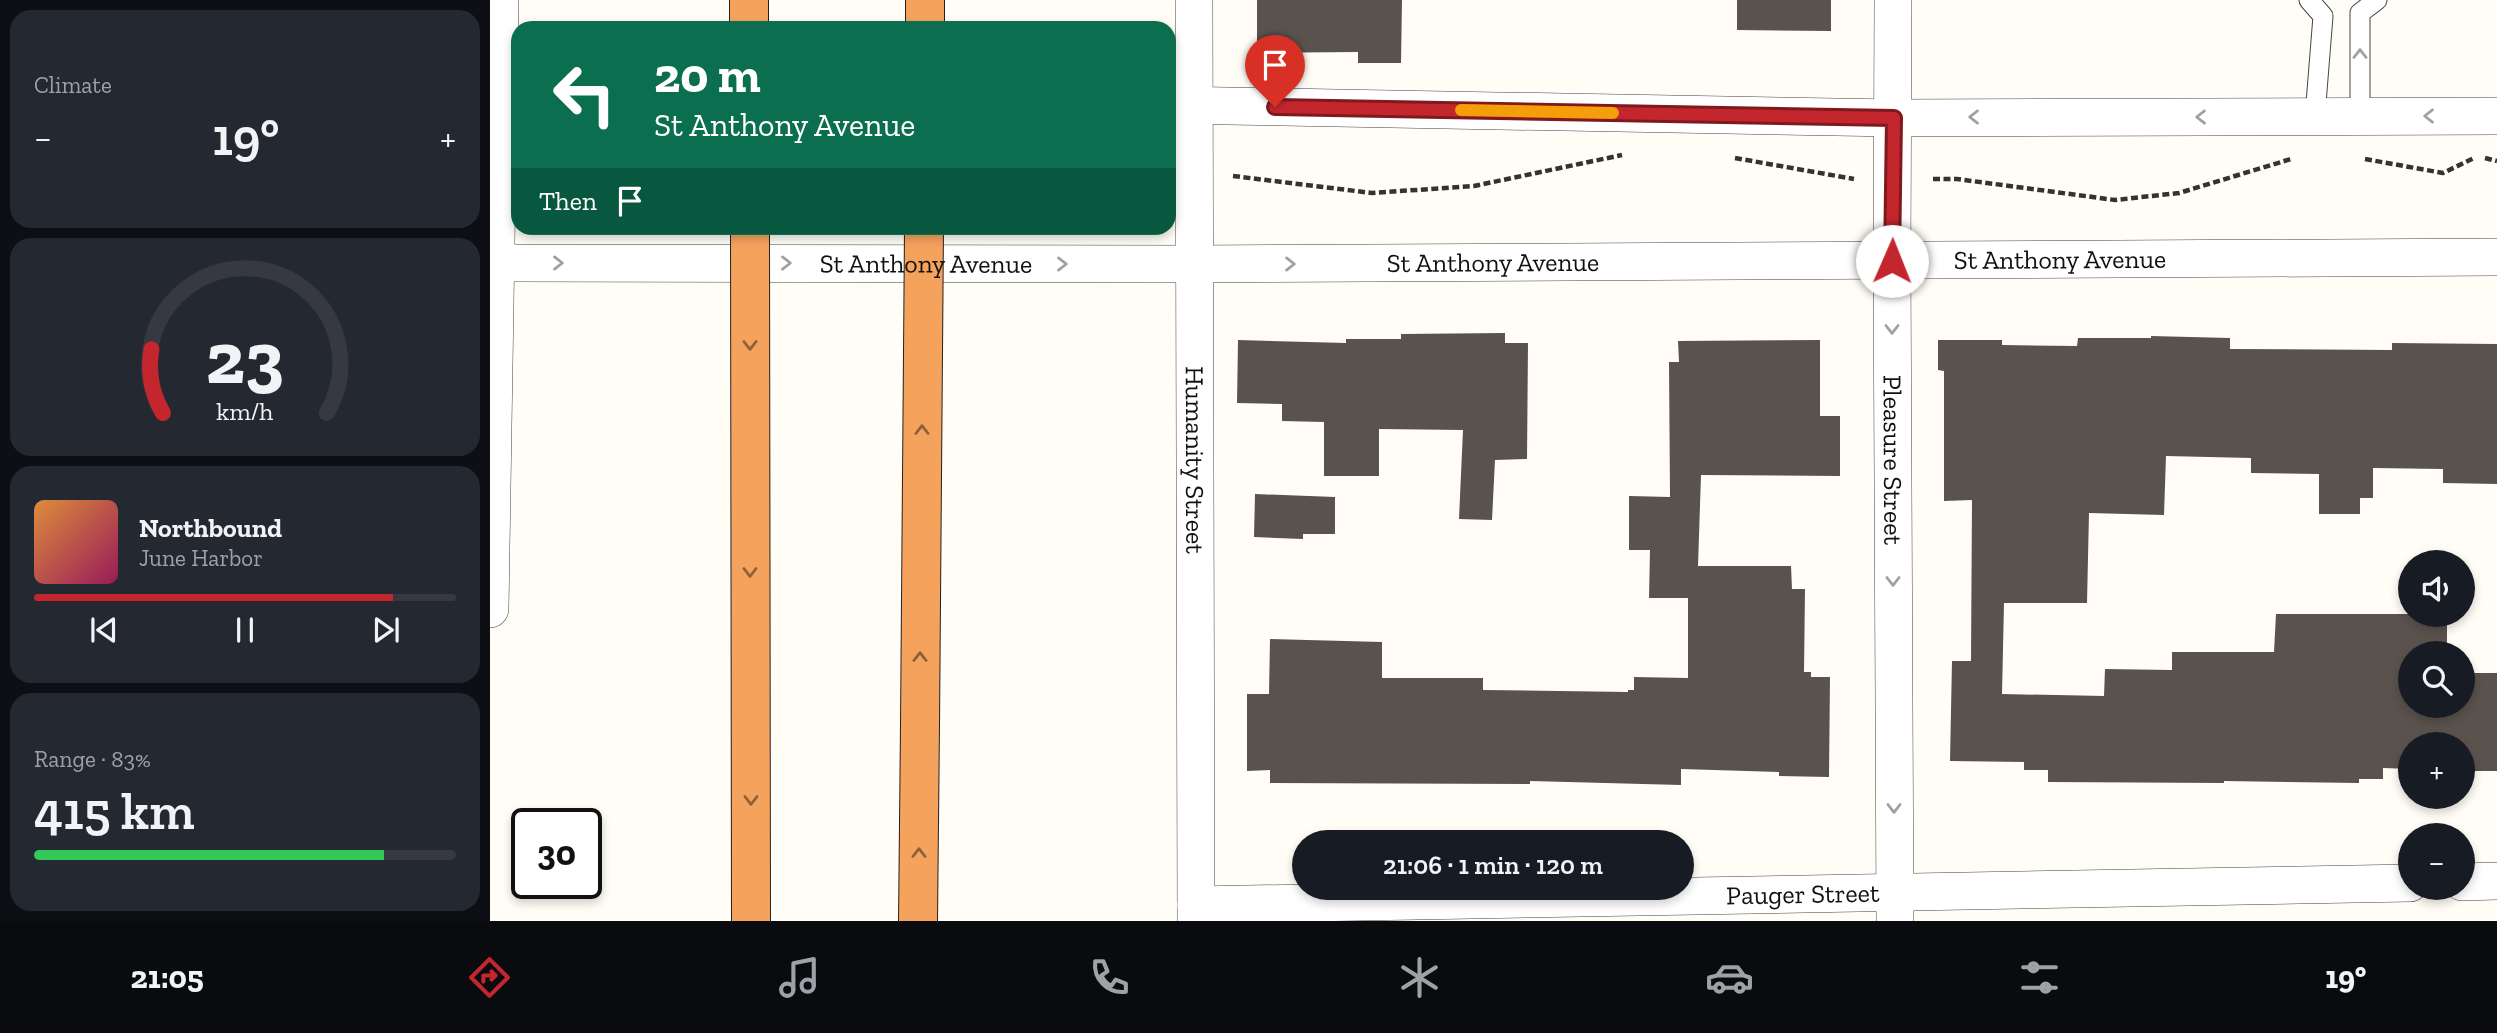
<!DOCTYPE html>
<html lang="en">
<head>
<meta charset="utf-8">
<style>
  :root { --surface:#171b24; --page:#242831; --text:#f1f3f6; --muted:#9ea1a6; --line:#363941; --accent:#c4262e }
  body { margin:0; font-family:"Zilla Slab",serif; background:var(--page); color:var(--text); height:100vh; display:flex; flex-direction:column; font-size:26px; white-space:nowrap }
  * { box-sizing:border-box; margin:0 }
  p { font-size:23px; color:var(--muted) }
  .icon { flex:none; width:38px; height:38px; fill:none; stroke:currentColor; stroke-width:2; stroke-linecap:round; stroke-linejoin:round }
  .map { position:relative; flex:1; overflow:hidden }
  .drawer { display:flex; flex-direction:column; gap:10px; padding:10px; background:#0d0f14; width:490px }
  .drawer>* { flex:none }
  .top-card { position:absolute; left:21px; top:21px; width:665px; height:214px; border-radius:21px; box-shadow:0 4px 10px #0003; background:#0b6e4f; color:#fff; overflow:hidden }
  .controls { position:absolute; left:1908px; top:550px; display:grid; gap:14px }
  .controls a { display:grid; place-items:center; width:77px; height:77px; border-radius:50%; background:var(--surface); box-shadow:0 4px 10px #0003; font-size:35px }
  .speed { position:absolute; left:21px; top:808px; display:flex; gap:14px; font-size:35px; font-weight:700; text-align:center }
  .speed>* { display:grid; place-content:center; width:91px; height:91px; border-radius:50%; background:var(--surface); box-shadow:0 4px 10px #0003; line-height:1 }
  .speed .limit { border:4px solid #111; border-radius:10px; background:#fff; color:#111 }
  .pin { position:absolute; display:grid; place-items:center; width:60px; height:60px; color:#fff; margin:-72px -30px; border-radius:50% 50% 50% 0; rotate:-45deg; box-shadow:0 0 7px #0007 }
  .pin .icon { rotate:45deg }
  .me { position:absolute; width:77px; margin:-38px; rotate:1deg; stroke-linejoin:round; filter:drop-shadow(0 0 5px #0008) }
  .turn { display:flex; align-items:center; gap:24px; height:147px; padding:0 28px; font-size:32px }
  .turn .icon { width:91px; height:91px; stroke-width:2.5 }
  .turn b { display:block; font-size:49px; line-height:60px }
  .then { display:flex; align-items:center; height:66px; padding:0 28px; background:#0003; gap:14px; font-size:26px }
  .big { font-size:52px; font-weight:600; line-height:1.1 }
  .drawer .card { flex:1; display:flex; flex-direction:column; justify-content:center; gap:10px; min-width:0; padding:0 24px; border-radius:21px; background:var(--page) }
  .drawer .dial { align-items:center; gap:0 }
  .dial svg { height:182px; overflow:visible; fill:none; stroke:var(--line); stroke-width:7; stroke-linecap:round; text-anchor:middle }
  .dial text { fill:var(--text); stroke:none }
  .song { display:flex; align-items:center; gap:21px }
  .cover { width:84px; height:84px; border-radius:10px; background:linear-gradient(135deg,hsl(30 70% 55%),hsl(330 70% 35%)) }
  .played { height:7px; border-radius:4px; background:linear-gradient(90deg,var(--accent) 85%,var(--line) 85%) }
  .keys { display:flex; justify-content:space-around; direction:ltr }
  .heat { display:flex; justify-content:space-between; align-items:center; font-size:38px; direction:ltr }
  .charge { height:10px; border-radius:5px; background:linear-gradient(90deg,#34c759 83%,var(--line) 0) }
  .trip { position:absolute; left:802px; top:830px; width:402px; height:70px; border-radius:35px; background:var(--surface); box-shadow:0 4px 10px #0003; font-weight:600; line-height:70px; text-align:center }
  .dock { display:flex; height:112px; justify-content:space-around; align-items:center; background:#090b0e; color:var(--muted) }
  .dock .icon { width:49px; height:49px }
  .dock .current { color:var(--accent) }
  .dock b { font-size:32px; color:var(--text) }
  main { display:flex; flex:1; min-height:0 }
  .map>svg:first-child { display:block }
  .building { fill:#5a524d }
  .lines { fill:none; stroke-linecap:round; stroke-linejoin:round }
  .service-casing { stroke:#444; stroke-width:21 }
  .minor-casing { stroke:#444; stroke-width:38 }
  .motorway-casing { stroke:#222; stroke-width:40 }
  .path { stroke:#333; stroke-width:4.5; stroke-dasharray:7 3.5; stroke-linecap:butt }
  .service { stroke:#fff; stroke-width:19 }
  .minor { stroke:#fff; stroke-width:37 }
  .motorway { stroke:#f5a25d; stroke-width:38 }
  .motorway-bridge-casing { stroke:#222; stroke-width:40; stroke-linecap:butt }
  .motorway-bridge { stroke:#f5a25d; stroke-width:38 }
  .oneway { stroke:#a0a0a0 }
  .oneway2 { stroke:#8e613b }
  .route-casing { stroke:#7f191e; stroke-width:18 }
  .route { stroke:#c4262e; stroke-width:12 }
  .slow { stroke:#f59e0b; stroke-width:12 }
  .labels { text-anchor:middle; dominant-baseline:central; stroke-width:7; stroke-linejoin:round; paint-order:stroke }
  .street-label { font-size:26px; fill:#111; stroke:#fff }
</style>
</head>
<body>
<main>
<section class="drawer">
<div class="card"><p>Climate</p>
<div class="heat"><a>−</a><b class="big">19°</b><a>+</a></div>
</div>
<div class="card dial"><svg viewBox="0 0 100 80">
<path d="M14 69A42 42 0 1 1 86 69"/>
<path d="M14 69A42 42 0 0 1 9 41" stroke="#c4262e"/>
<text x="50" y="56" font-size="32" font-weight="700">23</text>
<text x="50" y="72" font-size="11">km/h</text>
</svg></div>
<div class="card">
<div class="song"><i class="cover"></i><div><b>Northbound</b><p>June Harbor</p></div></div>
<div class="played"></div>
<div class="keys"><svg class="icon" aria-label="previous" viewBox="0 0 24 24"><path d="M18 5L8 12l10 7zM5 5v14"/></svg><svg class="icon" aria-label="pause" viewBox="0 0 24 24"><path d="M8 5v14M16 5v14"/></svg><svg class="icon" aria-label="next" viewBox="0 0 24 24"><path d="M6 5l10 7-10 7zM19 5v14"/></svg></div>
</div>
<div class="card"><p>Range · 83%</p><b class="big">415 km</b><div class="charge"></div></div>
</section>
<div class="map">
<svg width="2007" height="921" viewBox="0 0 2007 921">
  <rect width="100%" height="100%" fill="#fffdf5"/>
  <path class="building" d="M767,0H912L911,63H868V52L767,53Z
    M1247,0H1341V31L1247,30Z
    M1015,333V343H1038L1037,459L1005,460L1002,520L969,519L973,430L889,429V476H834V422L792,421V404L747,403L748,340L856,343V339H911V334Z
    M1661,336L1740,338V349L1902,350V343L2007,344V484L1953,483V469L1883,468V498H1870V514H1829V474L1761,473V458L1676,456L1674,515L1599,513L1597,603H1514L1512,694L1614,696L1615,669L1682,670V652H1784L1786,614H1957V653H1920V705H1972V673H2007V771H1972V744H1920V769L1893,768V779H1869V783L1734,781V783L1558,782V770H1534V762L1460,761L1462,661H1481L1482,500L1454,501V371L1448,370V340H1512V345L1587,346L1588,338H1661Z
    M1330,340V416H1350V476L1211,475L1208,566H1301L1302,589H1315L1314,672H1321V677H1340L1339,777L1289,776V772L1191,769V785L1040,781V784L780,783V770L757,771V694H779L780,639L892,642V678H993V690L1138,692V690H1144V677L1198,678V598H1159L1160,550H1139V496L1180,497L1179,362H1189L1188,341Z
    M765,494L845,497V534H813V539L764,537Z"/>
  <g class="lines">
    <g class="service-casing">
      <path id="service" d="M1819,0L1833,16L1825,116
        M1870,116V13L1887,0"/>
    </g>
    <g class="minor-casing">
      <g id="minor">
        <path id="s1" d="M704,0L706,921"/>
        <path id="s2" d="M1403,0L1402,261L1405,921"/>
        <path d="M679,105L1404,118L2007,116"/>
        <path id="s3" d="M0,263L705,264L2007,257"/>
        <path d="M0,609L10,0"/>
        <path d="M1972,882L2007,881"/>
        <path id="s4" d="M706,905L1920,883"/>
      </g>
    </g>
    <g class="motorway-casing">
      <path id="motorway" d="M259,0V28
        M435,28V0
        M428,921L430,725"/>
    </g>
    <path class="path" d="M1245,158L1364,179
      M1995,158L2007,161
      M1875,159L1953,173L1984,158
      M743,176L882,193L984,186L1132,155
      M1443,179H1467L1625,200L1689,193L1801,159"/>
    <use href="#service" class="service"/>
    <use href="#minor" class="minor"/>
    <use href="#motorway" class="motorway"/>
    <g class="motorway-bridge-casing">
      <path id="motorway-bridge" d="M260,228L261,921
        M430,725L434,228"/>
    </g>
    <use href="#motorway-bridge" class="motorway-bridge"/>
  </g>
  <defs><path id="oneway-chevron" d="M-2-3.5L2.5 0L-2 3.5" fill="none" stroke-width="1.6" stroke-linecap="round" stroke-linejoin="round" transform="scale(1.75)"/></defs>
  <g class="oneway">
    <use href="#oneway-chevron" transform="translate(1870 54) rotate(-90)"/>
    <use href="#oneway-chevron" transform="translate(1939 116) rotate(180)"/>
    <use href="#oneway-chevron" transform="translate(1484 117) rotate(180)"/>
    <use href="#oneway-chevron" transform="translate(1711 117) rotate(180)"/>
    <use href="#oneway-chevron" transform="translate(68 263)"/>
    <use href="#oneway-chevron" transform="translate(296 263)"/>
    <use href="#oneway-chevron" transform="translate(572 264)"/>
    <use href="#oneway-chevron" transform="translate(800 264)"/>
    <use href="#oneway-chevron" transform="translate(1402 329) rotate(90)"/>
    <use href="#oneway-chevron" transform="translate(1403 581) rotate(90)"/>
    <use href="#oneway-chevron" transform="translate(1404 808) rotate(90)"/>
  </g>
  <g class="oneway2">
    <use href="#oneway-chevron" transform="translate(260 345) rotate(90)"/>
    <use href="#oneway-chevron" transform="translate(432 430) rotate(-90)"/>
    <use href="#oneway-chevron" transform="translate(260 572) rotate(90)"/>
    <use href="#oneway-chevron" transform="translate(430 657) rotate(-90)"/>
    <use href="#oneway-chevron" transform="translate(261 800) rotate(90)"/>
    <use href="#oneway-chevron" transform="translate(429 853) rotate(-90)"/>
  </g>
  <g class="lines">
    <g class="route-casing">
      <path id="route" d="M785,107L1404,118L1402,261"/>
    </g>
    <use href="#route" class="route"/>
    <path class="slow" d="M971,110L1123,113"/>
  </g>
  <g class="labels">
    <g class="street-label">
      <text stroke="none"><textPath href="#s3" startOffset="1570">St Anthony Avenue</textPath></text>
      <text stroke="none"><textPath href="#s3" startOffset="1003">St Anthony Avenue</textPath></text>
      <text stroke="none"><textPath href="#s3" startOffset="436">St Anthony Avenue</textPath></text>
      <text stroke="none"><textPath href="#s1" startOffset="460">Humanity Street</textPath></text>
      <text stroke="none"><textPath href="#s2" startOffset="460">Pleasure Street</textPath></text>
      <text stroke="none"><textPath href="#s4" startOffset="607">Pauger Street</textPath></text>
    </g>
  </g>
</svg>
<div class="controls">
<a><svg class="icon" aria-label="sound" viewBox="0 0 24 24"><path d="M4 9h4l5-4v14l-5-4H4zM17 9q2 3 0 6"/></svg></a>
<a><svg class="icon" aria-label="search" viewBox="0 0 24 24"><circle cx="10" cy="10" r="6"/><path d="M15 15l6 6"/></svg></a>
<a>+</a>
<a>−</a>
</div>
<div class="speed"><div class="limit">30</div></div>
<div class="pin" style="left:785px;top:107px;background:#d93025"><svg class="icon" aria-label="arrive" viewBox="0 0 24 24"><path d="M6 21V4h12l-3 4 3 4H6"/></svg></div>
<svg class="me" style="left:1402px;top:261px" viewBox="-20 -20 40 40"><circle r="19" fill="#fff"/><path d="M0-13L10 11 0 6-10 11z" fill="#c4262e"/></svg>
<div class="trip">21:06 · 1 min · 120 m</div>
<div class="top-card">
<div class="turn"><svg class="icon" aria-label="left" viewBox="0 0 24 24"><path d="M17 20v-9H6M10 6l-5 5 5 5"/></svg><div><b>20 m</b>St Anthony Avenue</div></div>
<div class="then">Then<svg class="icon" aria-label="arrive" viewBox="0 0 24 24"><path d="M6 21V4h12l-3 4 3 4H6"/></svg></div>
</div>
</div>
</main>
<nav class="dock">
<b>21:05</b>
<svg class="icon current" aria-label="directions" viewBox="0 0 24 24"><path d="M12 3l9 9-9 9-9-9zM9 14v-3h6M13 9l2 2-2 2"/></svg>
<svg class="icon" aria-label="music" viewBox="0 0 24 24"><path d="M9 18V5l10-2v13"/><circle cx="6" cy="18" r="3"/><circle cx="16" cy="16" r="3"/></svg>
<svg class="icon" aria-label="phone" viewBox="0 0 24 24"><path d="M5 4h4l2 5-3 2q2 4 5 5l2-3 5 2v4C11 20 4 13 5 4z"/></svg>
<svg class="icon" aria-label="climate" viewBox="0 0 24 24"><path d="M12 3v18M4 7l16 10M4 17L20 7"/></svg>
<svg class="icon" aria-label="car" viewBox="0 0 24 24"><path d="M5 17H2v-5l4-1 3-4h7l3 4 3 1v5h-3M9 17h6M6 11h13"/><circle cx="7" cy="17" r="2"/><circle cx="17" cy="17" r="2"/></svg>
<svg class="icon" aria-label="filters" viewBox="0 0 24 24"><path d="M4 7h16M4 17h16"/><circle cx="9" cy="7" r="2"/><circle cx="15" cy="17" r="2"/></svg>
<b>19°</b>
</nav>
</body>
</html>
